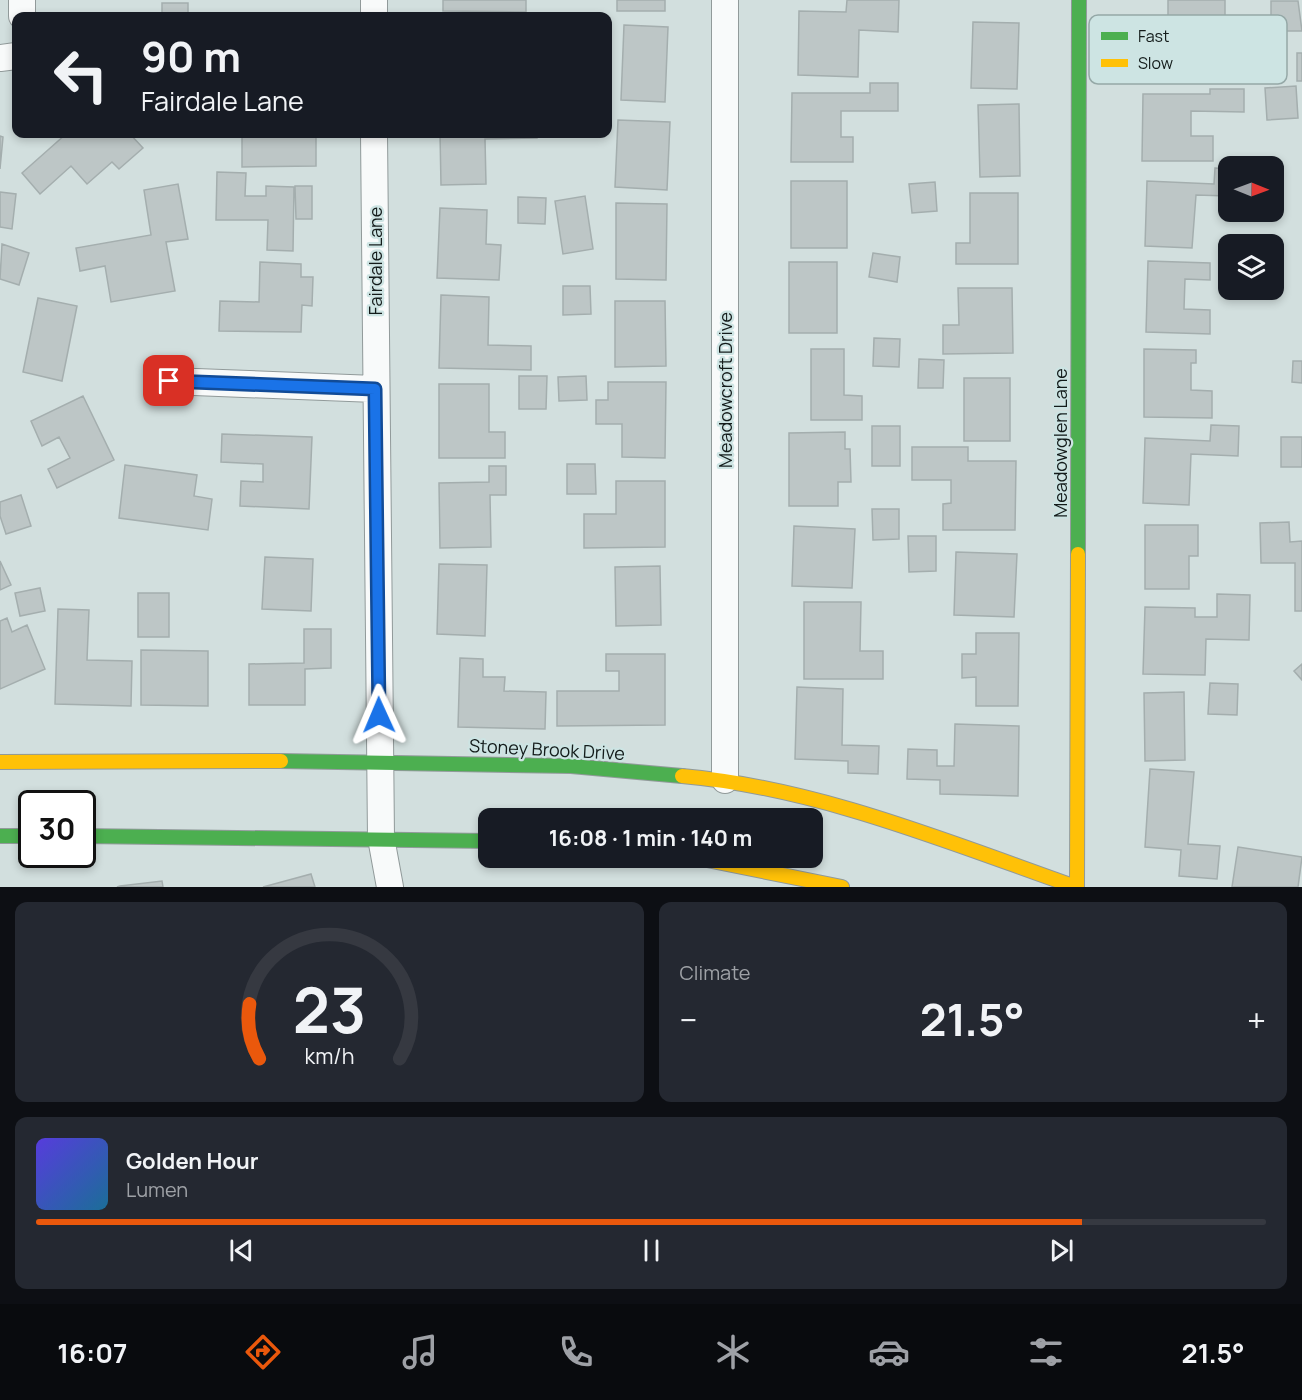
<!DOCTYPE html>
<html lang="en">
<head>
<meta charset="utf-8">
<style>
  :root { --surface:#171b24; --page:#242831; --text:#f1f3f6; --muted:#9ea1a6; --line:#363941; --accent:#ea580c }
  body { margin:0; font-family:Manrope,sans-serif; background:var(--page); color:var(--text); height:100vh; display:flex; flex-direction:column; font-size:22px; white-space:nowrap }
  * { box-sizing:border-box; margin:0 }
  p { font-size:20px; color:var(--muted) }
  .icon { flex:none; width:33px; height:33px; fill:none; stroke:currentColor; stroke-width:2; stroke-linecap:round; stroke-linejoin:round }
  .map { position:relative; height:887px; overflow:hidden }
  .sheet { display:flex; flex-direction:column; gap:15px; padding:15px; background:#0d0f14; flex:1 }
  .sheet>* { flex:none }
  .top-card { position:absolute; left:12px; top:12px; width:600px; height:126px; border-radius:12px; box-shadow:0 3px 9px #0003; background:#171b24; color:var(--text); overflow:hidden }
  .needle { width:39px; rotate:91deg }
  .controls { position:absolute; left:1218px; top:156px; display:grid; gap:12px }
  .controls a { display:grid; place-items:center; width:66px; height:66px; border-radius:12px; background:var(--surface); box-shadow:0 3px 9px #0003; font-size:30px }
  .speed { position:absolute; left:18px; top:790px; display:flex; gap:12px; font-size:30px; font-weight:700; text-align:center }
  .speed>* { display:grid; place-content:center; width:78px; height:78px; border-radius:50%; background:var(--surface); box-shadow:0 3px 9px #0003; line-height:1 }
  .speed .limit { border:3px solid #111; border-radius:9px; background:#fff; color:#111 }
  .pin { position:absolute; display:grid; place-items:center; width:51px; height:51px; color:#fff; margin:-26px; border-radius:12px; box-shadow:0 3px 9px #0006 }
  .me { position:absolute; width:66px; margin:-33px; rotate:359deg; stroke-linejoin:round; filter:drop-shadow(0 0 4px #0008) }
  .turn { display:flex; align-items:center; gap:21px; height:126px; padding:0 30px; font-size:27px }
  .turn .icon { width:78px; height:78px; stroke-width:2.5 }
  .turn b { display:block; font-size:42px; line-height:51px }
  .big { font-size:45px; font-weight:700; line-height:1.1 }
  .sheet .tile { flex:1; display:flex; flex-direction:column; justify-content:center; gap:9px; min-width:0; padding:0 21px; border-radius:12px; background:var(--page) }
  .sheet .dial { align-items:center; gap:0 }
  .dial svg { height:156px; overflow:visible; fill:none; stroke:var(--line); stroke-width:7; stroke-linecap:round; text-anchor:middle }
  .dial text { fill:var(--text); stroke:none }
  .song { display:flex; align-items:center; gap:18px }
  .cover { width:72px; height:72px; border-radius:9px; background:linear-gradient(135deg,hsl(250 70% 55%),hsl(200 70% 35%)) }
  .played { height:6px; border-radius:3px; background:linear-gradient(90deg,var(--accent) 85%,var(--line) 85%) }
  .keys { display:flex; justify-content:space-around; direction:ltr }
  .heat { display:flex; justify-content:space-between; align-items:center; font-size:33px; direction:ltr }
  .sheet .tiles { flex:1; display:grid; gap:15px; grid-template-columns:1fr 1fr }
  .tile:last-child { grid-column:span 2 }
  .trip { position:absolute; left:478px; top:808px; width:345px; height:60px; border-radius:12px; background:var(--surface); box-shadow:0 3px 9px #0003; font-weight:700; line-height:60px; text-align:center }
  .dock { display:flex; height:96px; justify-content:space-around; align-items:center; background:#090b0e; color:var(--muted) }
  .dock .icon { width:42px; height:42px }
  .dock .active { color:var(--accent) }
  .dock b { font-size:27px; color:var(--text) }
  .map>svg:first-child { display:block }
  .building { fill:#bdc6c6; stroke:#a4aeae; stroke-width:1.5 }
  .lines { fill:none; stroke-linecap:round; stroke-linejoin:round }
  .street-casing { stroke:#919a9a; stroke-width:28 }
  .fast-casing { stroke:#919a9a; stroke-width:16 }
  .slow-casing { stroke:#919a9a; stroke-width:16 }
  .street { stroke:#f8fafa; stroke-width:26 }
  .fast { stroke:#4caf50; stroke-width:14 }
  .slow { stroke:#ffc107; stroke-width:14 }
  .route-casing { stroke:#114b97; stroke-width:15 }
  .route { stroke:#1a73e8; stroke-width:10 }
  .labels { text-anchor:middle; dominant-baseline:central; stroke-width:4.5; stroke-linejoin:round; paint-order:stroke }
  .street-label { font-size:18px; fill:#131b1a; stroke:#cde4e3 }
  .key { fill:#cde4e3; stroke:#95a8a7; stroke-width:1.5 }
  .key-label { font-size:16px; fill:#131b1a }
</style>
</head>
<body>
<div class="map">
<svg width="1302" height="887" viewBox="0 0 1302 887">
  <rect width="100%" height="100%" fill="#d2dfde"/>
  <path class="building" d="M443,0H526V12L443,11Z
    M617,0H665V11H617Z
    M847,0H899L898,32L859,30L858,77L798,75L799,11L846,12Z
    M1168,0H1225V27H1194V52L1210,53V75L1143,74V18H1168Z
    M1271,1H1298L1302,31H1271Z
    M162,3H188V16H162Z
    M973,22L1019,23L1017,89L971,88Z
    M624,25L668,27L665,102L621,100Z
    M1297,53H1302V81H1297Z
    M870,83H898V111H841V137H853V162H791L792,93H870Z
    M1296,86L1298,118L1267,120L1265,88Z
    M1210,89H1244V112L1191,111V136H1213V161H1142L1143,94H1210Z
    M1019,104L1020,176L980,177L978,105Z
    M618,120L670,122L667,190L615,187Z
    M66,134H130L143,148L119,169L112,162L87,184L71,166L40,194L22,173Z
    M242,134H316V166L242,167Z
    M440,134H537V138L485,139L486,184L441,185Z
    M0,136L3,137L0,169Z
    M1215,168L1228,169V196L1196,195L1192,248L1145,246L1147,181L1214,184Z
    M217,172L246,173L245,196H266V186L294,187L293,251L267,250L268,220H216Z
    M791,181H847V248H791Z
    M935,182L937,211L912,213L909,184Z
    M178,184L188,239L166,242L175,291L111,302L105,266L80,271L76,248L151,235L144,190Z
    M295,186H312V219H296Z
    M0,192L16,194L12,229L0,227Z
    M970,193H1018V264H956V243H970Z
    M585,196L593,249L563,254L555,201Z
    M518,197L546,198L545,224L518,223Z
    M616,203L667,204L666,280L616,279Z
    M440,208L487,210L486,244L501,245L499,280L437,278Z
    M2,244L29,253L19,285L0,279Z
    M873,253L900,257L897,282L869,277Z
    M1223,258H1228V281H1224Z
    M1148,261L1210,263V280L1185,279L1184,309L1210,310V334L1146,332Z
    M260,262L301,264V277H313L312,306L302,305L301,332L219,331L220,301L259,302Z
    M789,262H837V333H789Z
    M563,286H590L591,314L563,315Z
    M958,288H1012L1013,353L943,354V325H959Z
    M441,295L489,297L488,345L531,346V370L439,368Z
    M38,298L77,306L62,381L23,372Z
    M615,301H665L666,366L615,367Z
    M874,338L900,339L899,367L873,366Z
    M811,349H844V395L862,396V420H811Z
    M1144,349L1196,350V363H1191V390L1212,391V418L1144,417Z
    M919,359L944,360L943,388H918Z
    M1293,361H1302V383L1292,382Z
    M519,376H547L546,409H519Z
    M586,376L587,400L559,401L558,377Z
    M964,378H1010V441H964Z
    M608,382H666L665,458L622,457V424H596V400H608Z
    M439,384H489V432H505V458H439Z
    M83,396L114,460L57,488L48,469L70,458L59,437L42,446L31,421Z
    M1211,425L1239,426L1238,456L1191,454L1189,505L1143,503L1145,438L1210,441Z
    M872,426H900V466H872Z
    M845,432V449H850L851,482H838V506H789V433Z
    M222,434L312,437L309,509L240,506L241,481L263,482V464L221,462Z
    M1281,437H1302V467H1281Z
    M912,447H968V461H1016L1015,530H943V504L951,503V480H912Z
    M567,464H595L596,494H567Z
    M125,465L197,475L194,496L212,499L208,530L119,518Z
    M489,466H506V495H490L491,547L440,548L439,483L489,482Z
    M616,481H665V547L584,548V514H616Z
    M21,495L31,526L6,534L0,516V502Z
    M872,509H899V539L873,540Z
    M1289,522L1290,542L1302,541V611H1295V563H1261L1260,523Z
    M1145,525H1198V556H1189V589H1145Z
    M794,526L855,529L852,588L792,586Z
    M908,536H936V571L909,572Z
    M956,552L1017,554L1014,617L954,615Z
    M265,557L313,559L311,611L262,609Z
    M0,561L11,585L0,590Z
    M439,564L487,565L485,636L437,634Z
    M660,566L661,625L616,626L615,567Z
    M40,588L45,611L20,616L15,593Z
    M138,593H169V637H138Z
    M1217,594L1250,595L1249,640L1206,639L1205,675L1143,674L1145,607L1195,608V617H1217Z
    M804,602H861L860,651H883V679H804Z
    M58,609L89,610L87,660L132,661L131,706L55,704Z
    M7,618L12,632L27,625L45,669L0,689V621Z
    M304,629H331V668L305,669V705H249V664L304,663Z
    M976,633H1019L1018,706H976V677L962,678V654H976Z
    M141,650L208,651V706L141,705Z
    M606,654H665V725L557,726V691H619V671H606Z
    M460,658L483,659V677H505L504,691L546,692L545,729L458,727Z
    M1302,664V680L1294,671Z
    M1210,683L1238,684L1237,715L1208,714Z
    M797,687L843,689L842,745L879,746L878,774L848,773V761L795,759Z
    M1184,692L1185,760L1145,761L1144,693Z
    M955,724L1019,726L1018,796L940,794V780L907,779L908,749L937,750V766H954Z
    M1150,769L1194,772L1188,844L1220,846L1217,879L1179,876L1181,850L1145,847Z
    M1238,847L1302,857L1298,887H1232Z
    M311,874L315,887H263Z
    M162,881L163,887H117L120,886Z"/>
  <g class="lines">
    <g class="street-casing">
      <path id="street" d="M374,0V16
        M725,0V780
        M22,16V0
        M0,58L16,56
        M374,134L381,838L390,887
        M169,381L375,389"/>
    </g>
    <g class="fast-casing">
      <path id="fast" d="M1078,554L1079,0
        M281,761L571,766L682,776
        M0,836H32
        M82,836L489,841"/>
    </g>
    <g class="slow-casing">
      <path id="slow" d="M0,762L281,761
        M682,776C818,788 948,842 1076,887
        M697,858L842,887
        M1077,887L1078,554"/>
    </g>
    <use href="#street" class="street"/>
    <use href="#fast" class="fast"/>
    <use href="#slow" class="slow"/>
  </g>
  <g class="lines">
    <g class="route-casing">
      <path id="route" d="M169,381L375,389L379,715"/>
    </g>
    <use href="#route" class="route"/>
  </g>
  <g class="labels">
    <g class="street-label">
      <text transform="translate(375 261) rotate(-90)">Fairdale Lane</text>
      <text transform="translate(725 390) rotate(-90)">Meadowcroft Drive</text>
      <text transform="translate(1060 443) rotate(-90)">Meadowglen Lane</text>
      <text transform="translate(547 749) rotate(3)">Stoney Brook Drive</text>
    </g>
  </g>
  <rect x="1089" y="15" width="198" height="69" rx="9" class="key"/>
  <rect x="1101" y="32" width="27" height="8" fill="#4caf50"/>
  <rect x="1101" y="59" width="27" height="8" fill="#ffc107"/>
  <g class="key-label">
    <text x="1138" y="42">Fast</text>
    <text x="1138" y="69">Slow</text>
  </g>
</svg>
<div class="controls">
<a><svg class="needle" viewBox="-14 -14 28 28"><path d="M0-13l5 13h-10z" fill="#e53935"/><path d="M0 13l5-13h-10z" fill="#9ea1a6"/></svg></a>
<a><svg class="icon" aria-label="layers" viewBox="0 0 24 24"><path d="M12 4l9 5-9 5-9-5zM3 14l9 5 9-5"/></svg></a>
</div>
<div class="speed"><div class="limit">30</div></div>
<div class="pin" style="left:169px;top:381px;background:#d93025"><svg class="icon" aria-label="arrive" viewBox="0 0 24 24"><path d="M6 21V4h12l-3 4 3 4H6"/></svg></div>
<svg class="me" style="left:379px;top:715px" viewBox="-20 -20 40 40"><path d="M0-17L14 15 0 8-14 15z" fill="#1a73e8" stroke="#fff" stroke-width="4"/></svg>
<div class="trip">16:08 · 1 min · 140 m</div>
<div class="top-card">
<div class="turn"><svg class="icon" aria-label="left" viewBox="0 0 24 24"><path d="M17 20v-9H6M10 6l-5 5 5 5"/></svg><div><b>90 m</b>Fairdale Lane</div></div>
</div>
</div>
<section class="sheet">
<div class="tiles">
<div class="tile dial"><svg viewBox="0 0 100 80">
<path d="M14 69A42 42 0 1 1 86 69"/>
<path d="M14 69A42 42 0 0 1 9 41" stroke="#ea580c"/>
<text x="50" y="56" font-size="32" font-weight="700">23</text>
<text x="50" y="72" font-size="11">km/h</text>
</svg></div>
<div class="tile"><p>Climate</p>
<div class="heat"><a>−</a><b class="big">21.5°</b><a>+</a></div>
</div>
<div class="tile">
<div class="song"><i class="cover"></i><div><b>Golden Hour</b><p>Lumen</p></div></div>
<div class="played"></div>
<div class="keys"><svg class="icon" aria-label="previous" viewBox="0 0 24 24"><path d="M18 5L8 12l10 7zM5 5v14"/></svg><svg class="icon" aria-label="pause" viewBox="0 0 24 24"><path d="M8 5v14M16 5v14"/></svg><svg class="icon" aria-label="next" viewBox="0 0 24 24"><path d="M6 5l10 7-10 7zM19 5v14"/></svg></div>
</div>
</div>
</section>
<nav class="dock">
<b>16:07</b>
<svg class="icon active" aria-label="directions" viewBox="0 0 24 24"><path d="M12 3l9 9-9 9-9-9zM9 14v-3h6M13 9l2 2-2 2"/></svg>
<svg class="icon" aria-label="music" viewBox="0 0 24 24"><path d="M9 18V5l10-2v13"/><circle cx="6" cy="18" r="3"/><circle cx="16" cy="16" r="3"/></svg>
<svg class="icon" aria-label="phone" viewBox="0 0 24 24"><path d="M5 4h4l2 5-3 2q2 4 5 5l2-3 5 2v4C11 20 4 13 5 4z"/></svg>
<svg class="icon" aria-label="climate" viewBox="0 0 24 24"><path d="M12 3v18M4 7l16 10M4 17L20 7"/></svg>
<svg class="icon" aria-label="car" viewBox="0 0 24 24"><path d="M5 17H2v-5l4-1 3-4h7l3 4 3 1v5h-3M9 17h6M6 11h13"/><circle cx="7" cy="17" r="2"/><circle cx="17" cy="17" r="2"/></svg>
<svg class="icon" aria-label="filters" viewBox="0 0 24 24"><path d="M4 7h16M4 17h16"/><circle cx="9" cy="7" r="2"/><circle cx="15" cy="17" r="2"/></svg>
<b>21.5°</b>
</nav>
</body>
</html>
